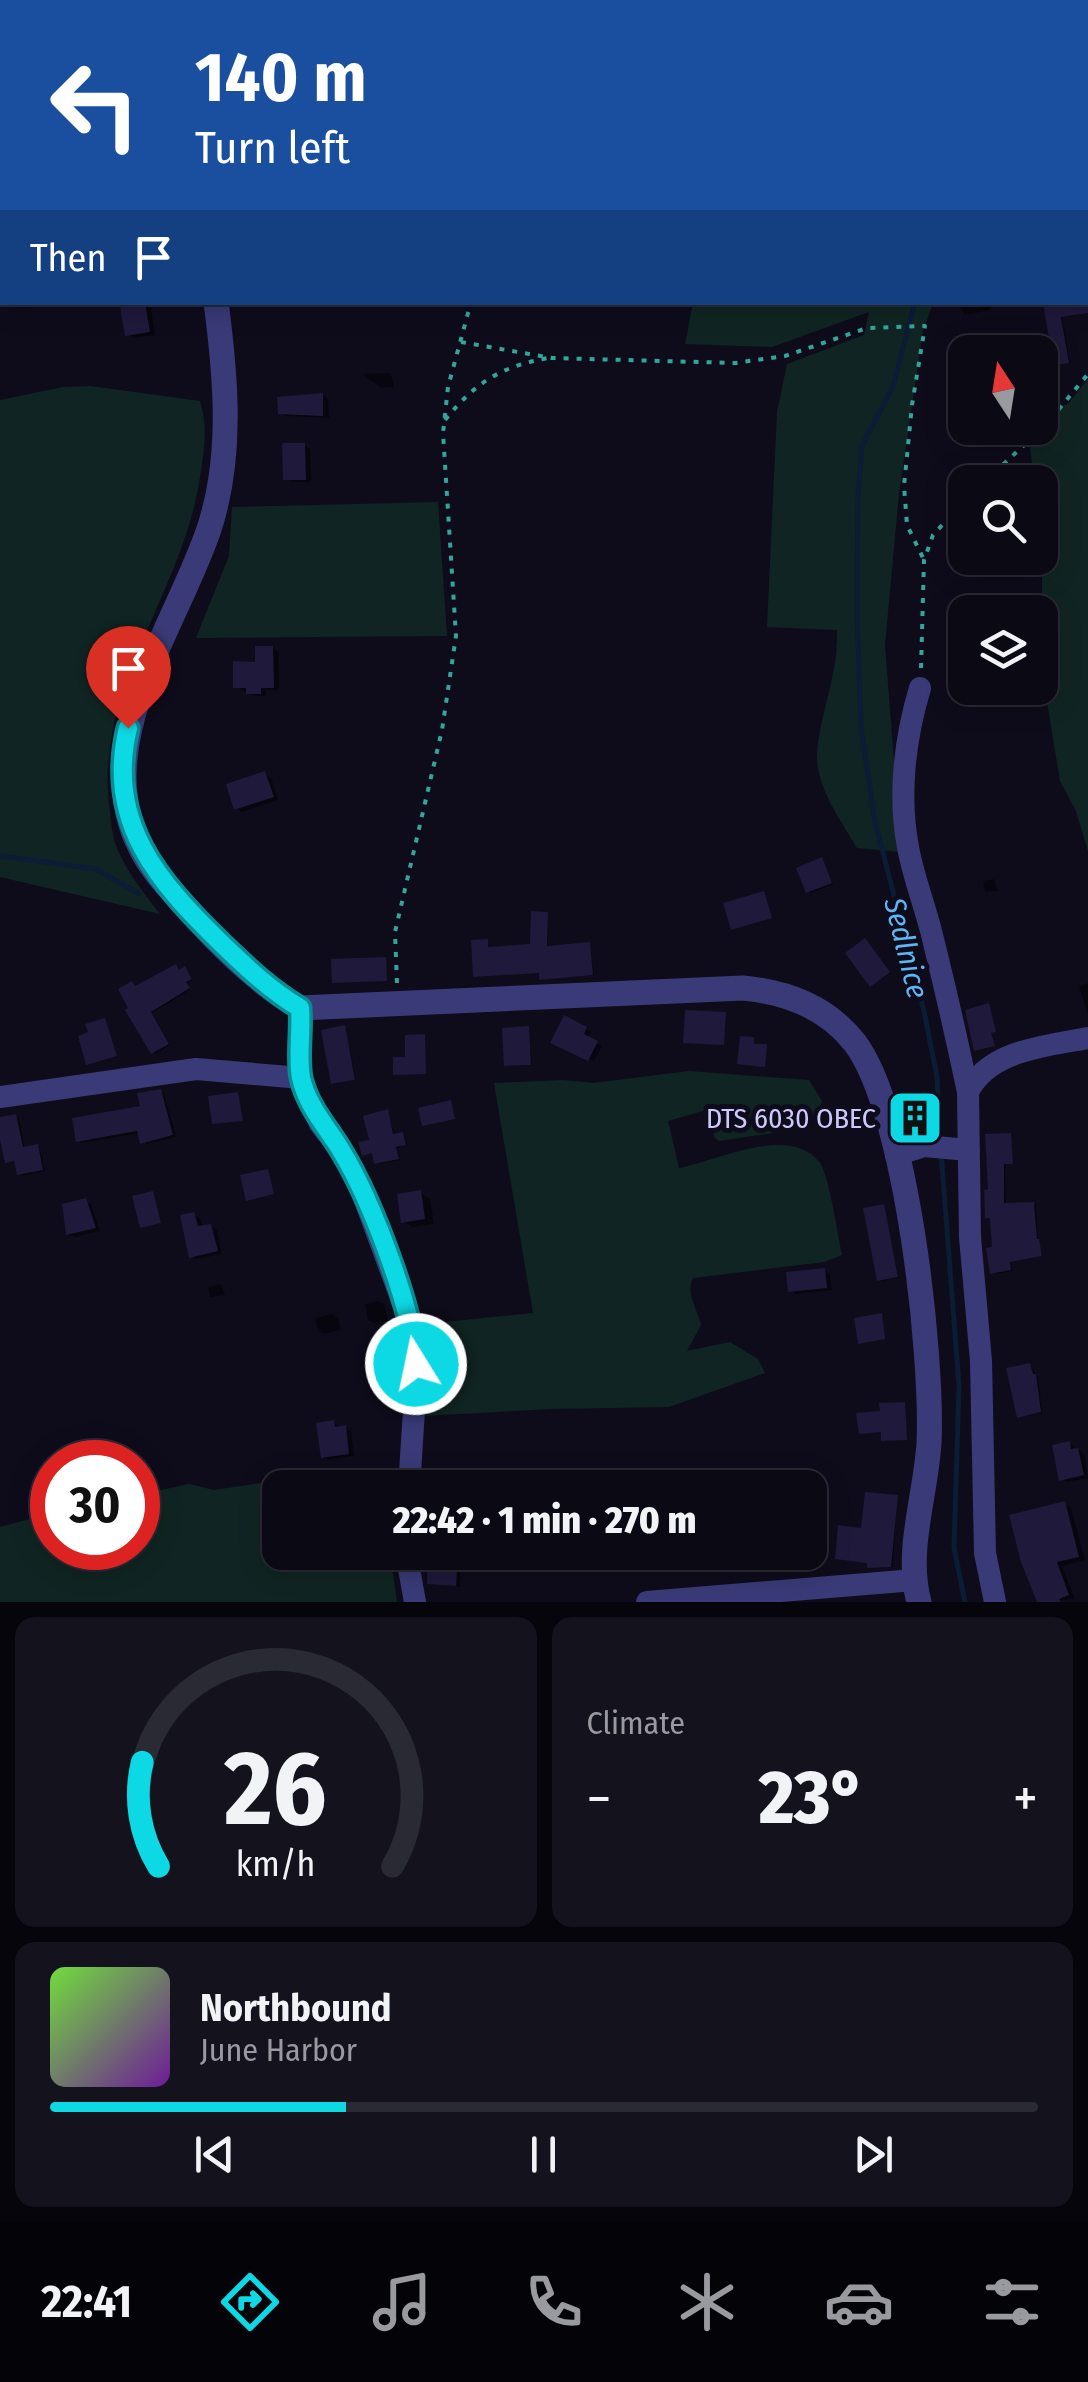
<!DOCTYPE html>
<html lang="en">
<head>
<meta charset="utf-8">
<style>
  :root { --surface:#0a0914; --page:#13121d; --text:#f1f3f6; --muted:#999aa0; --line:#2a2a34; --accent:#0dd9e4 }
  body { margin:0; font-family:"Fira Sans Condensed",sans-serif; background:var(--page); color:var(--text); height:100vh; display:flex; flex-direction:column; font-size:38px; white-space:nowrap }
  * { box-sizing:border-box; margin:0 }
  p { font-size:32px; color:var(--muted) }
  .icon { flex:none; width:55px; height:55px; fill:none; stroke:currentColor; stroke-width:2; stroke-linecap:round; stroke-linejoin:round }
  .map { position:relative; height:1602px; overflow:hidden }
  .panel { display:flex; flex-direction:column; gap:15px; padding:15px; background:#06050b; flex:1 }
  .panel>* { flex:none }
  .guide { position:absolute; left:0px; top:0px; width:1090px; height:305px; box-shadow:0 5px 25px #0003,0 0 0 2px var(--line); background:#1a4fa0; color:#fff; overflow:hidden }
  .needle { width:65px; rotate:348deg }
  .buttons { position:absolute; left:948px; top:335px; display:grid; gap:20px }
  .buttons a { display:grid; place-items:center; width:110px; height:110px; border-radius:20px; background:var(--surface); box-shadow:0 5px 25px #0003,0 0 0 2px var(--line); font-size:50px }
  .speed { position:absolute; left:30px; top:1440px; display:flex; gap:20px; font-size:50px; font-weight:700; text-align:center }
  .speed>* { display:grid; place-content:center; width:130px; height:130px; border-radius:50%; background:var(--surface); box-shadow:0 5px 25px #0003,0 0 0 2px var(--line); line-height:1 }
  .speed .limit { border:15px solid #d22; background:#fff; color:#111 }
  .pin { position:absolute; display:grid; place-items:center; width:85px; height:85px; color:#fff; margin:-102px -42px; border-radius:50% 50% 50% 0; rotate:-45deg; box-shadow:0 0 10px #0007 }
  .pin .icon { rotate:45deg }
  .me { position:absolute; width:110px; margin:-55px; rotate:350deg; stroke-linejoin:round; filter:drop-shadow(0 0 8px #0008) }
  .turn { display:flex; align-items:center; gap:35px; height:210px; padding:0 30px; font-size:45px }
  .turn .icon { width:130px; height:130px; stroke-width:2.5 }
  .turn b { display:block; font-size:70px; line-height:85px }
  .then { display:flex; align-items:center; height:95px; padding:0 30px; background:#0003; gap:20px; font-size:38px }
  .big { font-size:75px; font-weight:800; line-height:1.1 }
  .panel .widget { flex:1; display:flex; flex-direction:column; justify-content:center; gap:15px; min-width:0; padding:0 35px; border-radius:20px; background:var(--page) }
  .panel .dial { align-items:center; gap:0 }
  .dial svg { height:260px; overflow:visible; fill:none; stroke:var(--line); stroke-width:7; stroke-linecap:round; text-anchor:middle }
  .dial text { fill:var(--text); stroke:none }
  .song { display:flex; align-items:center; gap:30px }
  .cover { width:120px; height:120px; border-radius:15px; background:linear-gradient(135deg,hsl(100 70% 55%),hsl(280 70% 35%)) }
  .played { height:10px; border-radius:5px; background:linear-gradient(90deg,var(--accent) 30%,var(--line) 30%) }
  .keys { display:flex; justify-content:space-around; direction:ltr }
  .heat { display:flex; justify-content:space-between; align-items:center; font-size:55px; direction:ltr }
  .panel .tiles { flex:1; display:grid; gap:15px; grid-template-columns:1fr 1fr }
  .widget:last-child { grid-column:span 2 }
  .trip { position:absolute; left:262px; top:1470px; width:565px; height:100px; border-radius:20px; background:var(--surface); box-shadow:0 5px 25px #0003,0 0 0 2px var(--line); font-weight:800; line-height:100px; text-align:center }
  .tab-bar { display:flex; height:160px; justify-content:space-around; align-items:center; background:#040408; color:var(--muted) }
  .tab-bar .icon { width:70px; height:70px }
  .tab-bar .active { color:var(--accent) }
  .tab-bar b { font-size:45px; color:var(--text) }
  .map>svg:first-child { display:block }
  .green { fill:#102523 }
  .shadow { fill:#0007 }
  .lines { fill:none; stroke-linecap:round; stroke-linejoin:round }
  .stream { stroke:#0b1c35; stroke-width:5 }
  .building { fill:#1f193b }
  .path { stroke:#33a69a; stroke-width:4; stroke-dasharray:5 8; stroke-linecap:butt }
  .minor { stroke:#3a3a78; stroke-width:22 }
  .tertiary { stroke:#3a3a78; stroke-width:25 }
  .route-casing { stroke:#088d94; stroke-width:25 }
  .route { stroke:#0dd9e4; stroke-width:18 }
  .labels { text-anchor:middle; dominant-baseline:central; stroke-width:10; stroke-linejoin:round; paint-order:stroke }
  .poi-label { font-size:28px; fill:#cdc9fc; stroke:#0e0c1b; text-anchor:end }
  .water-label { font-size:30px; font-style:italic; fill:#5db6f6; stroke:#0e0c1b }
</style>
</head>
<body>
<div class="map">
<svg width="1088" height="1602" viewBox="0 0 1088 1602">
  <rect width="100%" height="100%" fill="#0e0c1b"/>
  <path class="green" d="M693,303H933L923,331L899,493L885,645L901,852L857,848C841,820 816,788 817,754C820,712 839,673 837,630L767,627L777,412L787,364L864,335L869,312L772,347L685,344Z
    M1088,379V851L1076,811L1060,781L1042,671V566L1047,523L1040,498V482H1035L1027,428H1040V410L1068,404Z
    M90,386L200,401C208,427 204,451 200,477C183,594 92,690 110,812C111,822 112,833 115,843C124,868 143,892 160,914L0,877V400L63,387Z
    M438,502L447,636L196,638L229,556L232,507Z
    M689,1071L809,1080L822,1101L818,1117L803,1122L800,1129L719,1141L715,1138L706,1110L668,1121L679,1168C718,1161 790,1123 820,1163C829,1175 838,1237 842,1255L824,1262L693,1278C685,1295 698,1309 701,1325L687,1351L730,1342L758,1359L765,1373L669,1407L549,1409L422,1416L416,1325L533,1313L494,1083L563,1080L594,1083Z
    M333,1472L370,1474L395,1481L394,1487L280,1488V1552L390,1553L397,1602H0V1527L52,1513V1548H138V1495L189,1484L214,1490Z"/>
  <path class="shadow" d="M171,0H196L197,2H171Z
    M960,302H989L990,310L964,315Z
    M1046,302H1076L1078,315L1062,317L1070,363L1040,370V352H1018V349L1052,341Z
    M145,305L151,308L155,335L134,338L128,334Z
    M391,373L394,387L381,388L362,374Z
    M322,395L328,399L329,418L286,416L280,413Z
    M304,445L310,449L311,482H292L286,479Z
    M273,648L279,652V690H266V696H255L236,687Z
    M265,774L271,778L278,800L242,812L236,808Z
    M822,860L833,884L810,893L808,892Z
    M994,879L998,891L985,892L983,881Z
    M547,914L548,948L590,944L594,975L544,979L541,973L477,977L487,942L490,950L533,947Z
    M178,968L180,972L188,971L193,980L187,983L190,990L152,1013L170,1045L155,1054L136,989Z
    M1088,983V1012H1087L1079,986Z
    M566,1019L591,1032L588,1039L602,1046L594,1061L553,1042Z
    M345,1027L356,1080L336,1084L333,1083Z
    M528,1029L532,1065L509,1066L506,1065Z
    M160,1092L164,1094L176,1137L146,1144L140,1133L82,1143L79,1141L143,1108Z
    M388,1112L395,1137L405,1136L407,1145L397,1148L400,1160L379,1164L374,1153L364,1154Z
    M16,1117L19,1118L25,1149H40L45,1171L22,1176L17,1162L8,1161L0,1119Z
    M1010,1135L1014,1164H1005L1006,1206L1036,1205L1038,1241L1043,1256L1011,1262L1012,1271L995,1274L993,1217Z
    M420,1193L430,1199L434,1224L413,1227L404,1222Z
    M85,1201L91,1204L100,1231L74,1237L68,1234Z
    M883,1206L899,1278L881,1281L879,1279Z
    M194,1215L200,1218L203,1228L211,1226L217,1230L222,1254L197,1259L191,1256Z
    M824,1270L830,1274L832,1290L796,1294L790,1290Z
    M221,1284L225,1295L210,1297L208,1287Z
    M378,1301L384,1304L388,1320L374,1323L368,1320L365,1304Z
    M332,1314L338,1318L341,1330L324,1334L318,1331L315,1318Z
    M1030,1365L1038,1377L1042,1413L1021,1417Z
    M333,1423L351,1431L354,1456L329,1460L323,1456Z
    M1069,1443L1084,1454L1088,1478L1067,1482L1061,1479Z
    M897,1497L893,1567L871,1568L864,1531Z
    M1064,1504L1071,1508L1085,1560L1062,1566L1075,1599L1040,1602Z
    M431,1552H469L468,1571H461L460,1587L430,1583Z
    M593,1552H621L620,1571L600,1572L594,1569Z
    M734,1552H770V1561L740,1563L734,1559Z"/>
  <g class="lines">
    <path class="stream" d="M977,2L978,0
      M1071,2V0
      M915,302L893,386L862,446L858,496L857,611L861,728L875,822L924,1011L937,1077L940,1141
      M0,856L96,869L139,894
      M941,1152L959,1386L954,1548L965,1602"/>
  </g>
  <path class="building" d="M145,302L150,332L125,336L120,306Z
    M1043,302H1088V313L1061,317L1069,363L1040,369V341L1049,339Z
    M323,393V416L278,414L277,397Z
    M282,443H305L306,480H283Z
    M255,646H273L274,688H261V694H246V688H233V661L255,662Z
    M265,771L274,797L234,810L226,784Z
    M822,857L832,883L806,893L796,868Z
    M764,891L772,918L731,930L723,903Z
    M531,911L548,912L547,946L590,942L593,975L539,980V973L473,977L471,940L488,939V947L530,944Z
    M865,938L890,972L870,987L845,953Z
    M386,957L387,981L332,983L331,959Z
    M176,964L179,970L185,966L192,979L186,982L190,988L151,1012L169,1044L151,1054L125,1010L128,1008L118,989L132,981L135,986Z
    M989,1003L996,1032L991,1033L995,1046L974,1051L965,1010Z
    M685,1010L726,1012L724,1045L683,1043Z
    M564,1015L587,1027L584,1034L598,1041L588,1061L550,1043Z
    M105,1018L117,1056L86,1065L78,1036L88,1032L85,1024Z
    M345,1025L355,1080L331,1084L321,1030Z
    M529,1026L531,1065L504,1066L502,1028Z
    M425,1034L426,1074L393,1075V1057H405V1035Z
    M740,1036L754,1037V1044H767L765,1067L737,1064Z
    M161,1089L173,1135L140,1144L137,1131L76,1142L72,1118L140,1106L137,1093Z
    M238,1092L243,1121L212,1124L208,1096Z
    M451,1100L455,1119L422,1126L418,1108Z
    M388,1109L393,1134L403,1132L406,1145L396,1147L399,1159L374,1164L372,1153L362,1156L358,1142L369,1140L363,1116Z
    M16,1114L23,1147L38,1144L43,1170L17,1175L14,1161L5,1163L0,1140V1117Z
    M1011,1133L1013,1164H1004V1203L1034,1202L1037,1239H1039L1042,1256L1010,1262L1011,1270L990,1274L986,1248L992,1247L990,1218H985L984,1190L988,1189L985,1134Z
    M268,1169L274,1194L246,1201L240,1175Z
    M421,1190L425,1219L401,1223L397,1194Z
    M153,1191L161,1223L140,1228L132,1196Z
    M86,1198L96,1228L66,1235L62,1204Z
    M884,1204L898,1277L877,1281L863,1208Z
    M194,1212L198,1226L211,1224L218,1251L189,1258L180,1215Z
    M825,1268L827,1288L788,1292L786,1272Z
    M882,1313L885,1339L858,1344L854,1318Z
    M1030,1363L1033,1374H1036L1041,1412L1017,1418L1006,1368Z
    M905,1402L907,1440L881,1441V1432L859,1434L856,1413L880,1411L879,1403Z
    M334,1420L335,1427L346,1425L349,1454L321,1458L316,1423Z
    M1070,1441L1071,1449L1078,1448L1084,1475L1059,1481L1052,1445Z
    M865,1492L898,1495L891,1567L867,1568V1563L835,1559L838,1525L861,1528Z
    M1065,1501L1079,1557L1057,1562L1069,1595L1059,1599L1061,1602H1037L1021,1562L1009,1515Z
    M428,1552H458V1556H465L464,1570H457L456,1586L427,1584Z"/>
  <g class="lines">
    <path class="path" d="M539,2V0
      M461,342L552,358L735,363L785,356L867,328L925,326L912,405L904,486L907,525L924,560
      M445,420C476,382 500,367 548,358
      M984,482L1045,426L1088,374
      M921,668L924,560L933,535L965,500
      M397,983L395,932L442,730L456,636L443,433L448,387L471,302"/>
    <path class="minor" d="M920,688C905,738 898,795 908,847C913,876 925,906 932,935C945,987 957,1040 968,1092
      M300,1008L301,1078L320,1124L340,1149L360,1187L412,1328L417,1364L409,1488
      M0,1097L196,1069L301,1078
      M896,1155L924,1146L969,1150
      M406,1552L415,1602
      M647,1602L915,1580
      M995,1602L985,1553L981,1361L970,1237L968,1092C989,1050 1046,1046 1088,1038"/>
    <path class="tertiary" d="M129,0L130,2
      M216,302C226,378 233,456 209,529C176,627 88,743 140,847C151,870 169,888 186,907C219,945 256,982 300,1008L743,988C786,992 827,1007 855,1043C907,1112 933,1356 929,1443C926,1495 905,1551 919,1602"/>
  </g>
  <g class="lines">
    <g class="route-casing">
      <path id="route" d="M128,728C105,822 159,883 222,944C247,968 270,990 300,1008C302,1030 297,1056 301,1078C308,1108 328,1128 342,1152C371,1200 413,1309 416,1364"/>
    </g>
    <use href="#route" class="route"/>
  </g>
  <defs>
    <g id="building-square" transform="scale(2.875)"><rect x="-9" y="-9" width="18" height="18" rx="4" fill="#0dd9e4" stroke="#0e0c1b"/><path d="M-4-6H4V6H1V3H-1V6H-4ZM-2.5-4.3h1.7v1.8h-1.7ZM.8-4.3h1.7v1.8H.8ZM-2.5-1h1.7V.8h-1.7ZM.8-1h1.7V.8H.8Z" fill="#111"/></g>
  </defs>
  <g fill-rule="evenodd">
    <use href="#building-square" x="915" y="1118"/>
  </g>
  <g class="labels">
    <g class="poi-label">
      <text x="876" y="1118">DTS 6030 OBEC</text>
    </g>
    <g class="water-label">
      <text transform="translate(906 948) rotate(76)">Sedlnice</text>
    </g>
  </g>
</svg>
<div class="buttons">
<a><svg class="needle" viewBox="-14 -14 28 28"><path d="M0-13l5 13h-10z" fill="#e53935"/><path d="M0 13l5-13h-10z" fill="#999aa0"/></svg></a>
<a><svg class="icon" aria-label="search" viewBox="0 0 24 24"><circle cx="10" cy="10" r="6"/><path d="M15 15l6 6"/></svg></a>
<a><svg class="icon" aria-label="layers" viewBox="0 0 24 24"><path d="M12 4l9 5-9 5-9-5zM3 14l9 5 9-5"/></svg></a>
</div>
<div class="speed"><div class="limit">30</div></div>
<div class="pin" style="left:128px;top:728px;background:#d93025"><svg class="icon" aria-label="arrive" viewBox="0 0 24 24"><path d="M6 21V4h12l-3 4 3 4H6"/></svg></div>
<svg class="me" style="left:416px;top:1364px" viewBox="-20 -20 40 40"><circle r="17" fill="#0dd9e4" stroke="#fff" stroke-width="3"/><path d="M0-11L8 9 0 5-8 9z" fill="#fff"/></svg>
<div class="trip">22:42 · 1 min · 270 m</div>
<div class="guide">
<div class="turn"><svg class="icon" aria-label="left" viewBox="0 0 24 24"><path d="M17 20v-9H6M10 6l-5 5 5 5"/></svg><div><b>140 m</b>Turn left</div></div>
<div class="then">Then<svg class="icon" aria-label="arrive" viewBox="0 0 24 24"><path d="M6 21V4h12l-3 4 3 4H6"/></svg></div>
</div>
</div>
<section class="panel">
<div class="tiles">
<div class="widget dial"><svg viewBox="0 0 100 80">
<path d="M14 69A42 42 0 1 1 86 69"/>
<path d="M14 69A42 42 0 0 1 9 37" stroke="#0dd9e4"/>
<text x="50" y="56" font-size="32" font-weight="700">26</text>
<text x="50" y="72" font-size="11">km/h</text>
</svg></div>
<div class="widget"><p>Climate</p>
<div class="heat"><a>−</a><b class="big">23°</b><a>+</a></div>
</div>
<div class="widget">
<div class="song"><i class="cover"></i><div><b>Northbound</b><p>June Harbor</p></div></div>
<div class="played"></div>
<div class="keys"><svg class="icon" aria-label="previous" viewBox="0 0 24 24"><path d="M18 5L8 12l10 7zM5 5v14"/></svg><svg class="icon" aria-label="pause" viewBox="0 0 24 24"><path d="M8 5v14M16 5v14"/></svg><svg class="icon" aria-label="next" viewBox="0 0 24 24"><path d="M6 5l10 7-10 7zM19 5v14"/></svg></div>
</div>
</div>
</section>
<nav class="tab-bar">
<b>22:41</b>
<svg class="icon active" aria-label="directions" viewBox="0 0 24 24"><path d="M12 3l9 9-9 9-9-9zM9 14v-3h6M13 9l2 2-2 2"/></svg>
<svg class="icon" aria-label="music" viewBox="0 0 24 24"><path d="M9 18V5l10-2v13"/><circle cx="6" cy="18" r="3"/><circle cx="16" cy="16" r="3"/></svg>
<svg class="icon" aria-label="phone" viewBox="0 0 24 24"><path d="M5 4h4l2 5-3 2q2 4 5 5l2-3 5 2v4C11 20 4 13 5 4z"/></svg>
<svg class="icon" aria-label="climate" viewBox="0 0 24 24"><path d="M12 3v18M4 7l16 10M4 17L20 7"/></svg>
<svg class="icon" aria-label="car" viewBox="0 0 24 24"><path d="M5 17H2v-5l4-1 3-4h7l3 4 3 1v5h-3M9 17h6M6 11h13"/><circle cx="7" cy="17" r="2"/><circle cx="17" cy="17" r="2"/></svg>
<svg class="icon" aria-label="filters" viewBox="0 0 24 24"><path d="M4 7h16M4 17h16"/><circle cx="9" cy="7" r="2"/><circle cx="15" cy="17" r="2"/></svg>
</nav>
</body>
</html>
